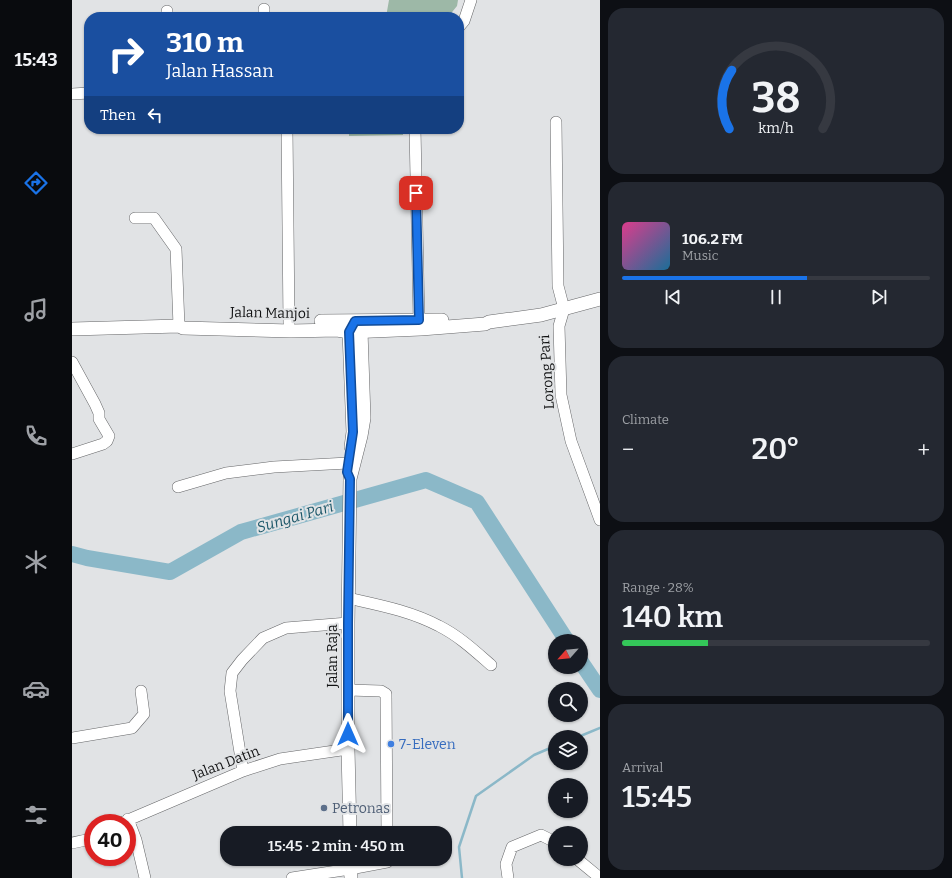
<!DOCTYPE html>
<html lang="en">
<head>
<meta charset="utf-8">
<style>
  :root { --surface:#171b24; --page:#242831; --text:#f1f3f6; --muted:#9ea1a6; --line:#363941; --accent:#1a73e8 }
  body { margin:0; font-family:Bitter,serif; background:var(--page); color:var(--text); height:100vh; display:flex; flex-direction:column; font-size:15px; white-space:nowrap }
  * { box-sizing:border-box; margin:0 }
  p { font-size:13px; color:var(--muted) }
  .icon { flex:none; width:22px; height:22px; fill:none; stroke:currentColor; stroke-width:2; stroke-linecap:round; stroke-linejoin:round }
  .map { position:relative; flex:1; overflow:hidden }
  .drawer { display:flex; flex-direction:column; gap:8px; padding:8px; background:#0d0f14; width:352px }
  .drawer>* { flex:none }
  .hud { position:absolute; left:12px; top:12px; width:380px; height:122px; border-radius:16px; box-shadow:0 1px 3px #0004; background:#1a4fa0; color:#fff; overflow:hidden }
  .needle { width:26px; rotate:243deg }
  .tools { position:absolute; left:476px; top:634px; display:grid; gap:8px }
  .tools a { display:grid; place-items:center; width:40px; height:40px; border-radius:50%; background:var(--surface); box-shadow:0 1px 3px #0004; font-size:20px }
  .speed { position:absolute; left:12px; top:814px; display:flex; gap:8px; font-size:20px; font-weight:700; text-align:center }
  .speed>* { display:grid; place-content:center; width:52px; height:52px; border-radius:50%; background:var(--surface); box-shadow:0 1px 3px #0004; line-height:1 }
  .speed .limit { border:6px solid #d22; background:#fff; color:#111 }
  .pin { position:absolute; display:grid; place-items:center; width:34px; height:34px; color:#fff; margin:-17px; border-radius:8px; box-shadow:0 2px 6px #0006 }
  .me { position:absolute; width:44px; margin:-22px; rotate:0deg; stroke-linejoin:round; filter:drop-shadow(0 0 3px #0008) }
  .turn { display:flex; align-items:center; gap:14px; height:84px; padding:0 16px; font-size:18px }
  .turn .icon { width:52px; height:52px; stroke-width:2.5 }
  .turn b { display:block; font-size:28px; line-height:34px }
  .then { display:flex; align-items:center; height:38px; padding:0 16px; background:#0003; gap:8px; font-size:15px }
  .big { font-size:30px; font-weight:600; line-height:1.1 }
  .drawer .widget { flex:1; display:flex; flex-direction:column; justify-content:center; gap:6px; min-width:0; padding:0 14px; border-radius:16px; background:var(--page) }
  .drawer .dial { align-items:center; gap:0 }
  .dial svg { height:104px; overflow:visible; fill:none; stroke:var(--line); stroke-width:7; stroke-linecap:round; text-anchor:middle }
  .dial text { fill:var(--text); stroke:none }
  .song { display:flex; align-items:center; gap:12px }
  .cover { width:48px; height:48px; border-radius:6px; background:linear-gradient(135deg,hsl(330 70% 55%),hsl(200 70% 35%)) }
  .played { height:4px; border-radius:2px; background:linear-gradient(90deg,var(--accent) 60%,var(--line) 60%) }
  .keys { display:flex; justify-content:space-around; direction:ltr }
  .heat { display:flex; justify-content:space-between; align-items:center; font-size:22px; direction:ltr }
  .charge { height:6px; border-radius:3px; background:linear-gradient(90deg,#34c759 28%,var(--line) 0) }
  .trip { position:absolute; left:148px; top:826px; width:232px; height:40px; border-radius:16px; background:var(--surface); box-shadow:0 1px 3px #0004; font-weight:600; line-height:40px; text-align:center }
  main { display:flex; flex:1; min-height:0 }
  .menu { display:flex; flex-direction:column; width:72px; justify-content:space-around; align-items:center; background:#090b0e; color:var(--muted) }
  .menu .icon { width:28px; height:28px }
  .menu .active { color:var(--accent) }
  .menu b { font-size:18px; color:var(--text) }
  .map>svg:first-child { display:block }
  .green { fill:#9db8a7 }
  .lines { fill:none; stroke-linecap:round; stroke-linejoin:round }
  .stream { stroke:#8bb8c8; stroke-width:2.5 }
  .river { stroke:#8bb8c8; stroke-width:16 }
  .minor-casing { stroke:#656668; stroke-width:12 }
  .tertiary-casing { stroke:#656668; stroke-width:14 }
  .minor { stroke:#fff; stroke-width:11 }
  .tertiary { stroke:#fff; stroke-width:13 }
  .route-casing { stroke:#114b97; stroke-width:10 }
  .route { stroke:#1a73e8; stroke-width:7 }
  .shop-dot { fill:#3f7fe0; stroke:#e1e3e5; stroke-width:1.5 }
  .service-dot { fill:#5c6f8a; stroke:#e1e3e5; stroke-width:1.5 }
  .labels { text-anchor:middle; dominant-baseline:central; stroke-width:4; stroke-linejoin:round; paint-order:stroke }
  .street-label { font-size:14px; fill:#111213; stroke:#e1e3e5 }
  .shop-label { font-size:14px; fill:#366cbe; stroke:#e1e3e5; text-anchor:start }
  .service-label { font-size:14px; fill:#4e5e75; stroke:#e1e3e5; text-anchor:start }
  .water-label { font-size:15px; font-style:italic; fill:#1d586a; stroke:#e1e3e5 }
</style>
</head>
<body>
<main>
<nav class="menu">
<b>15:43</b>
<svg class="icon active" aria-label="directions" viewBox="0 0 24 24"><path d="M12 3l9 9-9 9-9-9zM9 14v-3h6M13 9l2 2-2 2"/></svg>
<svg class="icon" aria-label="music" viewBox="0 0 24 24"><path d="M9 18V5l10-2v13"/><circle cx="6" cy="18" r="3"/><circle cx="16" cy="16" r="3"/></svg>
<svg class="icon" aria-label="phone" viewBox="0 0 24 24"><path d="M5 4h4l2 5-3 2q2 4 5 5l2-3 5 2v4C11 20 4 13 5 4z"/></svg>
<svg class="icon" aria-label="climate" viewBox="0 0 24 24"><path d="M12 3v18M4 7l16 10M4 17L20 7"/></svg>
<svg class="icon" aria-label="car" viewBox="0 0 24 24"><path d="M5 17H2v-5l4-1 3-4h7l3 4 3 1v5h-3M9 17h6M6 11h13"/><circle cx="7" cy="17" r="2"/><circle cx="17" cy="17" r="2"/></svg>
<svg class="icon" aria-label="filters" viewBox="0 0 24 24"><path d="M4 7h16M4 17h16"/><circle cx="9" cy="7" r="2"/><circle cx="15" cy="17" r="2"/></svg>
</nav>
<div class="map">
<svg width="528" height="878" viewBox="0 0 528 878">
  <rect width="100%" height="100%" fill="#e1e3e5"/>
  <path class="green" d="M317,0H386L385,6L376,17H314Z
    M277,129H331V135L277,136Z"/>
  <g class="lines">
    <path class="stream" d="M506,737L528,728
      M390,878L387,847L404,796L462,755L483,746"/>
    <path class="river" d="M0,554L15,558L98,572L169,532L354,480L405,502L495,641
      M509,662L528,690"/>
    <g class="minor-casing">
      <path id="minor" d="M95,11V17
        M192,17V9
        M387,27L392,21L399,0
        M0,94L17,93
        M484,122L486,286L492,309L487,326L489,395L499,441L528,520
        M215,129L217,323
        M343,129L347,320
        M63,218H82L104,249L107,326
        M0,362L23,404L27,413V419L37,436L35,441L31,444L0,454
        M106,487L154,473L202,467L276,463
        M276,598C307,605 339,611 367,626C387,636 403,651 419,665
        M276,690L309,691L314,694L315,833
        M0,738L60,728L72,714L69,691
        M171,771L158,691L160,673L170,660L191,638L214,628L276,623
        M56,819L64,840L73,878
        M49,823L171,771L208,759L276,749
        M0,843L14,840L21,836
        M505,859L528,878
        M220,878L278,869L315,862V859
        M436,878L434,864L440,847L469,835L483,842"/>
    </g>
    <g class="tertiary-casing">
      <path id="tertiary" d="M249,321L370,320
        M0,329L107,326L111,328L219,331L265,330L277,332L349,329L413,324L417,322L469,315L528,299
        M279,447L281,432L277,332L281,324
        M278,833L276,749V623L278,479L289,436L292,418L289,331L283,321
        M278,859L279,878"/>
    </g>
    <use href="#minor" class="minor"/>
    <use href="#tertiary" class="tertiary"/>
  </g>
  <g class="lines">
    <g class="route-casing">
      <path id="route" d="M276,734V623L278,479L275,472L281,432L277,332L283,321L347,320L344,193"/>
    </g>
    <use href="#route" class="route"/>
  </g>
  <circle class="shop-dot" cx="319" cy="744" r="4"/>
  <circle class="service-dot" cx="252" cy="808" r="4"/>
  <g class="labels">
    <g class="street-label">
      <text transform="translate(198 313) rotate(1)">Jalan Manjoi</text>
      <text transform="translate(475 372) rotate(-94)">Lorong Pari</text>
      <text transform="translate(260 656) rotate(-90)">Jalan Raja</text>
      <text transform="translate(154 763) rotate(-21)">Jalan Datin</text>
    </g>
    <g class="shop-label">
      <text x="327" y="744">7-Eleven</text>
    </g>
    <g class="service-label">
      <text x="260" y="808">Petronas</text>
    </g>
    <g class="water-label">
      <text transform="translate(223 517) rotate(-16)">Sungai Pari</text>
    </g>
  </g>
</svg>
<div class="tools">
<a><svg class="needle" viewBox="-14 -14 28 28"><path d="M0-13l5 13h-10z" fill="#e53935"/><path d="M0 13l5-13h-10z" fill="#9ea1a6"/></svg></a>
<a><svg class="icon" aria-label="search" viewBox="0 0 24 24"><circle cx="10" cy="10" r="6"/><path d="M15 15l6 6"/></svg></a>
<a><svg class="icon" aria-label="layers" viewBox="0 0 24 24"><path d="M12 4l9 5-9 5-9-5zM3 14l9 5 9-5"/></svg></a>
<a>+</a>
<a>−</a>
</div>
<div class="speed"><div class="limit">40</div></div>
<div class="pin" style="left:344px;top:193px;background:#d93025"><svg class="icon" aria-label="arrive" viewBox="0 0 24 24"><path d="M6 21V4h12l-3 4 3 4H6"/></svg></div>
<svg class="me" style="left:276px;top:734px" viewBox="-20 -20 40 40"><path d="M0-17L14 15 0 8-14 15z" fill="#1a73e8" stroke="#fff" stroke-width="4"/></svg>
<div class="trip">15:45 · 2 min · 450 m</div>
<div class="hud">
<div class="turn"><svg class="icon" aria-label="right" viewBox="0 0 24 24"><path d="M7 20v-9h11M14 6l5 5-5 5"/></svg><div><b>310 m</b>Jalan Hassan</div></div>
<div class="then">Then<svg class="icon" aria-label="left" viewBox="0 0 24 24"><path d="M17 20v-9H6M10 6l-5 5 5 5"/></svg></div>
</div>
</div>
<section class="drawer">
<div class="widget dial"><svg viewBox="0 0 100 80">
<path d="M14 69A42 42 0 1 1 86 69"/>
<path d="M14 69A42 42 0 0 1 16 24" stroke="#1a73e8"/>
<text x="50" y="56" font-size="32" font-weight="700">38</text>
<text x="50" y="72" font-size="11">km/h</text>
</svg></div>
<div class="widget">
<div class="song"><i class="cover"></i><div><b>106.2 FM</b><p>Music</p></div></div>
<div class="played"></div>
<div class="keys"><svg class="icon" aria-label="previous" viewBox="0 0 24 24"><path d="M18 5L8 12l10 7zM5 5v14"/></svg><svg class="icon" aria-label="pause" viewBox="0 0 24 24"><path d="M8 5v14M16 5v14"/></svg><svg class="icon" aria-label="next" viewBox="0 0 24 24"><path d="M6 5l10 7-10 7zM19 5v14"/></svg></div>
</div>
<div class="widget"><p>Climate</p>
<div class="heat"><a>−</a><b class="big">20°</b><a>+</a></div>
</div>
<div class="widget"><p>Range · 28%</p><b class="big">140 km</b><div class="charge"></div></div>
<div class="widget"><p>Arrival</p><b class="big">15:45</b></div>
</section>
</main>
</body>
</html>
